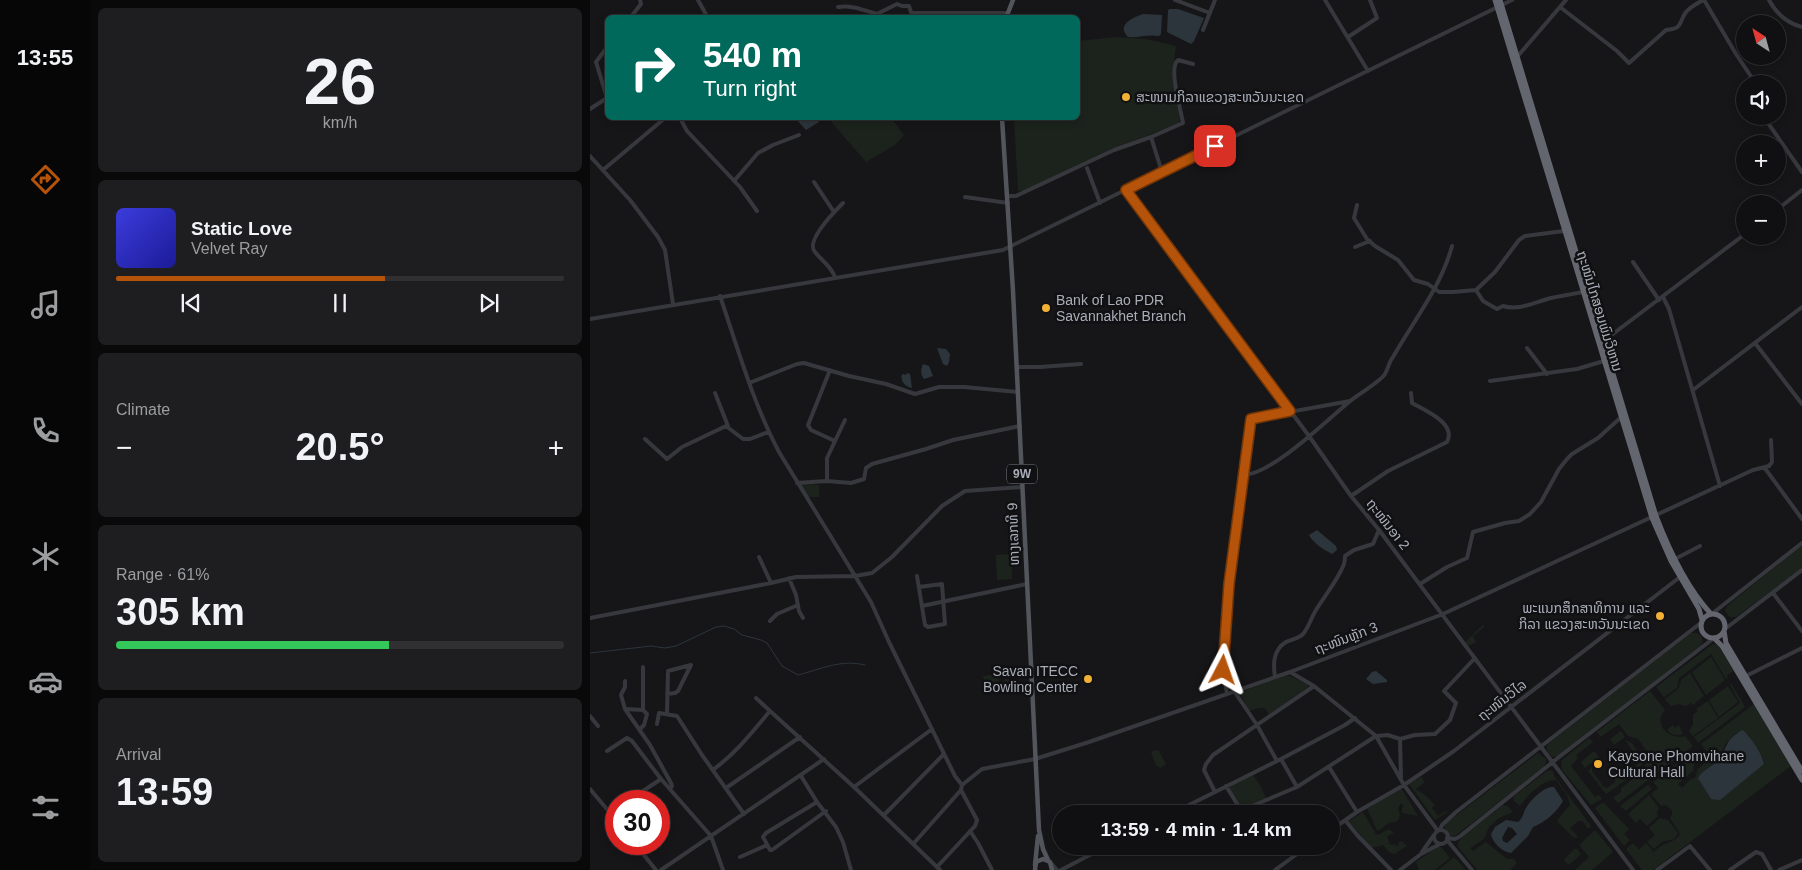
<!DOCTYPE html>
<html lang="en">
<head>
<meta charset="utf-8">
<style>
  :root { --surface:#101012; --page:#1e1e20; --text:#f1f3f6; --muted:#9c9d9f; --line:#303032; --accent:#b45309 }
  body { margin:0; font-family:Arial,"Noto Sans Lao",sans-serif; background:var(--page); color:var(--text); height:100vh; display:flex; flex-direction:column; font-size:19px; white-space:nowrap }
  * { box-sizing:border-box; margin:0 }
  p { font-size:16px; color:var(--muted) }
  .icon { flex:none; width:28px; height:28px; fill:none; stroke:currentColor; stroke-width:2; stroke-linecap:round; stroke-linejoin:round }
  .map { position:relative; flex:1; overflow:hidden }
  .drawer { display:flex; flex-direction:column; gap:8px; padding:8px; background:#09090a; width:500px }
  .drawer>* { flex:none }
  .top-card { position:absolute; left:15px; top:15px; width:475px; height:105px; border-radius:8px; box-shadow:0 2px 8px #0003,0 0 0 1px var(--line); background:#00695c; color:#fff; overflow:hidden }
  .needle { width:32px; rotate:324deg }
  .controls { position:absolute; left:1146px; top:15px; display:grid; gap:10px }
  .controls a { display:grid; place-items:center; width:50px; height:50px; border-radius:50%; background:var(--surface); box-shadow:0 2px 8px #0003,0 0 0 1px var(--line); font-size:25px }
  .speed { position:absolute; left:15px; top:790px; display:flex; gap:10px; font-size:25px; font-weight:700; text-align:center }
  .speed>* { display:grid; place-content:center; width:65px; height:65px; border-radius:50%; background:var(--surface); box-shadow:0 2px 8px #0003,0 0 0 1px var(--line); line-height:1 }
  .speed .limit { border:8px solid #d22; background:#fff; color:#111 }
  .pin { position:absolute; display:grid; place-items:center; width:42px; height:42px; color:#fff; margin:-21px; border-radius:10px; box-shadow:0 2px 8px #0006 }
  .me { position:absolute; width:55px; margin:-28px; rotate:4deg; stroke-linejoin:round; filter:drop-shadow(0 0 4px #0008) }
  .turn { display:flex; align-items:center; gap:18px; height:105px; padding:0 15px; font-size:22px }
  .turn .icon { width:65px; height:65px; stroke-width:2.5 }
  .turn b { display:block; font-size:35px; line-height:42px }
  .big { font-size:38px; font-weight:600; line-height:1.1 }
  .drawer .card { flex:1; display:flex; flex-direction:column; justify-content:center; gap:8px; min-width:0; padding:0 18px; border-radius:8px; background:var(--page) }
  .drawer .dial { align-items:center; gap:0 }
  .dial b { font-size:65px; line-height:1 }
  .song { display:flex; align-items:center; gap:15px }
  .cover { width:60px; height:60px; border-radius:8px; background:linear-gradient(135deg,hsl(240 70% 55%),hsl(240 70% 35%)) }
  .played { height:5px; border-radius:2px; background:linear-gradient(90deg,var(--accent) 60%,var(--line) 60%) }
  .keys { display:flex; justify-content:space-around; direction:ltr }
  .heat { display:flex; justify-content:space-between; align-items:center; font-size:28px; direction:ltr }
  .charge { height:8px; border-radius:4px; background:linear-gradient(90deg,#34c759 61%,var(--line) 0) }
  .trip { position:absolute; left:462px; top:805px; width:288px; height:50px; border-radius:25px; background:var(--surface); box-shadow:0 2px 8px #0003,0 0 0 1px var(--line); font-weight:600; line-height:50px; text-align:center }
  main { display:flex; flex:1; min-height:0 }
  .dock { display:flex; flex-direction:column; width:90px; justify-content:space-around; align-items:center; background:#060607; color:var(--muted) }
  .dock .icon { width:35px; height:35px }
  .dock .on { color:var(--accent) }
  .dock b { font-size:22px; color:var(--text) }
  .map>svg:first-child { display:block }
  .green { fill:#1c231d; fill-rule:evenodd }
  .water { fill:#2c353c; fill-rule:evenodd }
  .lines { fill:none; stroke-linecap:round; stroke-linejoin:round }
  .stream { stroke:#2c353c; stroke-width:1 }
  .minor { stroke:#37383d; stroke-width:4 }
  .major { stroke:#53555c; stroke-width:4.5 }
  .highway { stroke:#63666e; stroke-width:5 }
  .route-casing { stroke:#753606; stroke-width:12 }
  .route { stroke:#b45309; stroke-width:9 }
  .poi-dot { fill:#f2b134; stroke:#111113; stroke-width:2 }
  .labels { text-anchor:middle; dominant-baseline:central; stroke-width:5; stroke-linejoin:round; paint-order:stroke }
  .shield { fill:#111113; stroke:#7b7e86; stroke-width:1 }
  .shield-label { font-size:12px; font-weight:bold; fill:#a8adb8 }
  .poi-label { font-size:14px; fill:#a8adb8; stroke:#111113; text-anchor:start }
  .street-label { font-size:14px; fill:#a8adb8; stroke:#111113 }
</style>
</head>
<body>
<main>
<nav class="dock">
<b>13:55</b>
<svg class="icon on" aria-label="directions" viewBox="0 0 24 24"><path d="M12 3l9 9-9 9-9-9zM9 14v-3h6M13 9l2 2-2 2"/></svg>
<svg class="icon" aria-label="music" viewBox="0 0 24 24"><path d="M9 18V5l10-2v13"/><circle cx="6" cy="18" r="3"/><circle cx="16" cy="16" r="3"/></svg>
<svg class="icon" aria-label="phone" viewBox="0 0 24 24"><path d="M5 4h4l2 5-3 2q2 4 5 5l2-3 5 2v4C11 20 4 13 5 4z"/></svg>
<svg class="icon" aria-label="climate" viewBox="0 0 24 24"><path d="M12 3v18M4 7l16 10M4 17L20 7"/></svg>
<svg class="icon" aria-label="car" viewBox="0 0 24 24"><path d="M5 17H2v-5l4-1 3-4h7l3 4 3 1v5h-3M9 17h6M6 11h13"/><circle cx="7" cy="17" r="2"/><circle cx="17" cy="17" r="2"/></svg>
<svg class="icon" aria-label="filters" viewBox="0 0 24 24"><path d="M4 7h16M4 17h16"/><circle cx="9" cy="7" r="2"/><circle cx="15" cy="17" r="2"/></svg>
</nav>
<section class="drawer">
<div class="card dial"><b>26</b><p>km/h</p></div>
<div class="card">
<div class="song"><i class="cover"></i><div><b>Static Love</b><p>Velvet Ray</p></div></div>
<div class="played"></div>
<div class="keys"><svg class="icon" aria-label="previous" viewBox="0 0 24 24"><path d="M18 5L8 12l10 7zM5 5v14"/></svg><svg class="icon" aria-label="pause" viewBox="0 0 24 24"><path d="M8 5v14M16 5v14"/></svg><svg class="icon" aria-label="next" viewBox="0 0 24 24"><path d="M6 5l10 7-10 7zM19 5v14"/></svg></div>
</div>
<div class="card"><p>Climate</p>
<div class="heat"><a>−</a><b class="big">20.5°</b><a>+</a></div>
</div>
<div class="card"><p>Range · 61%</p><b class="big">305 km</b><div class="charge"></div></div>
<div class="card"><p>Arrival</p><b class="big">13:59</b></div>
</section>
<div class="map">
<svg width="1212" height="870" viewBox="0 0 1212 870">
  <rect width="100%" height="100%" fill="#161618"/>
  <path class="green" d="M526,37L556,39L586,46L582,77L590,120L588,124L521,149L439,190L428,191L424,118H488V41Z
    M238,118H301L314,135L305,145L276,162Z
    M212,484L229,485V497H218L210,485Z
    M1212,545V568L1146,617H1140L1135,611L1137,606Z
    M421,554L422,579L407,580L406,555Z
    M893,625L894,627L883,636L886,642L877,647L874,643Z
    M1101,633H1107L1112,637V643L1110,646L969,756L963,757C959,754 955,749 958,744Z
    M1123,644L1128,645L1144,671L1137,675L1138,677L1136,679L1121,654L1089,678L1087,688L1074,697L1066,687Z
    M1121,657L1135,680L1116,695L1102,672Z
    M1100,673L1114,696L1103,705L1101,703L1096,706L1088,704L1081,706L1075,699L1089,688L1091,680Z
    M408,674L409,684L392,688L391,686L395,685L393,676Z
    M697,675L717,684L718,687L679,715L675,708H669L659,711L650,693L651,692Z
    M415,679L422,680L423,688L420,691L412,692L410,685Z
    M1141,683L1155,707L1108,743L1104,737L1150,703L1140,685Z
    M1138,686L1148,702L1129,717L1119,700Z
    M1060,691L1075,710C1062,724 1079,741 1095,736L1103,746L1028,803L1023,798L1031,792V788L1048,775L1061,757L1048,739L1038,736L1029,724L1009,738L1010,736L1007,732Z
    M1118,701L1128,718L1103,736L1099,731L1103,724V715L1108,711L1106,709Z
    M1164,704L1201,766L1063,870H1052L1036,849L1043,843L1049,850L1056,843L1064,852C1073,841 1083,845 1090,834L1080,818L1082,815V810L1076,805L1071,806L1061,794L1068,788L1063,782L1100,753L1105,759L1103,771L1088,784L1092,788L1101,779L1105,778L1108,769L1121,757L1111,744ZM1146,733L1158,735L1173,759L1174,764L1121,799L1108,777L1129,759L1136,743Z
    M1083,725L1085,728L1089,725L1093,734C1087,736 1081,735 1077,730Z
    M1031,731L1035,737L1024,745L1020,739Z
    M999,738L1003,742L986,755L988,758L981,766L1005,797L1009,795L1012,799L1001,805L972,770L971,761Z
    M1035,740L1042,743L1054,761L1046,773L1016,794L998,771L1002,768V771L1014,787L1017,788L1025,782V778L1028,775L1030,778L1039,771L1037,768L1042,765L1044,767L1051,762Z
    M565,750L569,751L576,764L571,768L566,766L561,752Z
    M1004,751L1009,757L995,768L991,762Z
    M948,753L956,759V762L954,767L865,836H859L857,830L854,827L856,823Z
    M962,770L965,777L1001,826L998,829L992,821H988L980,828L988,837L986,838L983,837L968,822V819L980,805L977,795L966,780C953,779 937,796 930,806L924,801L923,797L957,771Z
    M663,775L670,785L676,798L655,807L650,806L639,788L645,783Z
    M831,777L835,782L826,789L835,795L845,805L842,808L848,816L856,811L857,812L845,820L819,784Z
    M1058,785L1062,789L1036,811L1030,806Z
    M811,788L828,816L812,813V808L814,807L811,803L808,808L810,815L808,821L799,823L788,831L787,830L777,809Z
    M1059,795L1069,808L1067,812L1068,816L1057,826L1050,819L1046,823L1038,814Z
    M1012,803H1014L1039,829L1034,834L1040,840L1034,846L1005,808Z
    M913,805L918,806L923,812L909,818L899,827L894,839L880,848L883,851L896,842L917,859H924L927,863L920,870H887L868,847V843L872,837Z
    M773,812L786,834L788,835L799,829L804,833L797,836L800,845L805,844L806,846L809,845L808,843L812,841L817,846L804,854L799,852L793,845L781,848L759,821Z
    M1070,818L1078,820L1088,833L1084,839L1072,842L1064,849L1057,842L1065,835L1059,828Z
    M1004,831H1006L1023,852L1002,870H985L999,857L989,845Z
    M847,847H851L860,858L845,870H829L826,862Z
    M984,849H987L991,854L980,864H977L974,860Z
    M864,857L876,870H848Z"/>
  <path class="water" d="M580,9H588L614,18L604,41L601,44L577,32L578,10Z
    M553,14L572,15L571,34L569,36C558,34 549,38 538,37C526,25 542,18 553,14Z
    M205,118H226L229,122L216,130Z
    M347,348L356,349L360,354L359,362L357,366L353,364Z
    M333,364L339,366L343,376L334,379C330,375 331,368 333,364Z
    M317,373L320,374L322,388C315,387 310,381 312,374L316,375Z
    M727,530L746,546L747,550L742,554C733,549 724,544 719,535Z
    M786,671L797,680V682L783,684L776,679L782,672Z
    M1153,730C1161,738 1172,753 1174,764L1130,800L1121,799L1108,778C1113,770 1121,767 1127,761C1139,748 1133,740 1153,730Z
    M961,787H964L973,801C967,812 954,823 943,827L938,836L921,853C912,852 902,842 901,834L905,827L916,820L928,822C933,818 933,813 936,808C941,799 952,789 961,787ZM918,827L922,828L927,834L917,843L913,841L912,838Z"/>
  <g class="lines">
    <path class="stream" d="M0,653L61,646L75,648L86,646L126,627L134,626L144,629L152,635L171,640L177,643L192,666L208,675C232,669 250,659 275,665"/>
    <path class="minor" d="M108,0L118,18
      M585,0L620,13
      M735,0L778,71
      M1114,0L1146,54L1166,84
      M1179,0C1187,15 1197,23 1212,27
      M248,7C263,5 273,10 287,14L307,4L312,6H319L323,18
      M970,7L1027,51L1039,63L1076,30C1094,28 1088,23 1096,12C1100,7 1108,3 1113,0
      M322,13H418
      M40,18L51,4L50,0
      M613,30L625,0
      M758,37L787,18L780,0
      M927,57L976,0
      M0,109L17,98L6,62L18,46
      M1176,116L1178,123L1212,172
      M90,118L97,131L150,187L167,211
      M561,137L593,123C591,110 578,68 588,60L603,64
      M0,156L40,200L68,237L75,250L83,304
      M497,168L510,203
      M13,170L75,118
      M144,181L168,153L183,145L209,135
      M224,182L244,212
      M536,190L719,436L761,496L789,530L1043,870
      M418,196H426L524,150L561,137L572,172
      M375,197L418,203
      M767,205L764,218L777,239L785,246L808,260L824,280L838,284L849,292H863L886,290L905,272L929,240L935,236L974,231
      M1188,209L1212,190
      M765,247L780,241
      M1043,262L1069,300
      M245,277C241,266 232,261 225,252C215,241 244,212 253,203
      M886,290L893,301L907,309L913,306C928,311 946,302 961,298C971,296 982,294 993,292
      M130,296C148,349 163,403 189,452L281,602L299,642L365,776L372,785L371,790L387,820L385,826L347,867
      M1073,297L1079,309L1130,486
      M0,319L413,250L922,0
      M1011,343L1155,234
      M1165,343L1212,404
      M937,348L957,374
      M427,367H450L491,364
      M240,370L218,425L221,430L245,441
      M900,381L987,369L1014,361
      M159,383L207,364L214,363L259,376L296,384L325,394L349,387H374L428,392
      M1103,390L1212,307
      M125,393L138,426
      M55,439L77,459L92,447L136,426L153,439H160L178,432
      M1174,467L1212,519
      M653,475C681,475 736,421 759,402C767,395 790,382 795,374C798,369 799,362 803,357C824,320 851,287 862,246
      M237,481V458L255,420
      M207,483L237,481L261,483L274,479L276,468L282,464L336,449L363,440L430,426
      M761,496L798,471L857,442C867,423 834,410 822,403L821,393
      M169,557L181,583L206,577L265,576L282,573L302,557L352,506L375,491L432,487
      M1085,559L1110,546
      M327,576L335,625L338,627L355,624L352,584L329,587
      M199,578L206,595L209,611L213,618
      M830,584L857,567L877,558L883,532L915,523L929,521L940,514L951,502L969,469L977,459L982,454L1008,438L1028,420L1031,418
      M1183,593L1212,631
      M332,606L437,584
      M1123,613L1212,543
      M0,618L181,583
      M180,621L187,614L208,605
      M1135,629L1212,570
      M700,672L724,686L786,736L814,785L848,831
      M1156,676L1212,648
      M685,677C683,664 683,650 696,642C702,639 708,639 713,634C719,627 721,618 726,610C735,595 748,580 754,564C755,560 755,560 755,556L764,550L783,544L789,530
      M35,681V687L31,695L35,709L60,745L81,783L82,786L80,789
      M644,691L667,725L687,761
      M77,694L85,693L88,691L101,665
      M637,694L633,670L639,584L661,419L760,401
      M166,698L180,711
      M35,709L53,710L57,714L54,725L50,729
      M53,710V667
      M77,714L78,671L101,665
      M0,716L8,726
      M67,724L69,713L87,716L112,755L154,814
      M810,739L825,735L845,734L860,720L866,703L854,691L885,658
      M17,751L37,738L42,741L71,779L121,836L133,870
      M691,759L707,787
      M739,767L767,812
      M124,769C146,753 163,731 180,711L264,787L350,870
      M211,776L227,802L246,827L253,842L261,870
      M372,785L392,769L445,759L499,742L700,672L853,614L1163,470L1179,466L1182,462L1181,440
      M636,786L649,807L655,809L707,787L786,736L798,735L810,739L811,778
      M264,787L342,729
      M136,788L210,737
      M0,789L26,820
      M625,792L614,770L616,764L623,755L724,686
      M38,801L71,779
      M227,802L176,833L173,837L180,850H182L236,811
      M581,814L691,759L755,725L765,718
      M294,815L354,754
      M755,820L768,836L801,870
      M741,830L767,812L814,785L864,751L1090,577
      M850,830L852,825L866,812L1112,622
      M844 837a7 7 0 1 1 14 0a7 7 0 1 1-14 0Z
      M380,831L388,843L402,870
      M857,838L865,839L869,837L969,757L1124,638
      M857,840L882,870
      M324,843L371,790
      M45,844L66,870
      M832,852L844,835
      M150,857L177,845
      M461,863L467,870
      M71,870L234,759
      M471,870L517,846
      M685,870L718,846
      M810,870L831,854L850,844
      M1067,870L1100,846L1120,870
      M1140,870L1166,852L1172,854L1181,870
      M1189,870L1212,860"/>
    <path class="major" d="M416,18L423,0
      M412,118L423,291L449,830L453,849L458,860
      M445,865L448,836
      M445,870L446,862L453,859L460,862L462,870"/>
    <path class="highway" d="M905,0L1062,518L1081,561L1109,609L1112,620
      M910,0L1066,516C1079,550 1096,587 1121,614
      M1111 626a12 12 0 1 1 24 0a12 12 0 1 1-24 0Z
      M1134,631L1136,643L1212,771
      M1124,638L1132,646L1212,780"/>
  </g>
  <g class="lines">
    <g class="route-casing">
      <path id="route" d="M625,146L536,190L700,411L661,419L639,584L633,670"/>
    </g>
    <use href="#route" class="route"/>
  </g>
  <g class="poi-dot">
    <circle cx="536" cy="97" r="5"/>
    <circle cx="456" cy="308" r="5"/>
    <circle cx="1070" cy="616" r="5"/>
    <circle cx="498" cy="679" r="5"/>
    <circle cx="1008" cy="764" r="5"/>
  </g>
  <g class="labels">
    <rect class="shield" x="417" y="464.5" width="30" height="19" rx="4"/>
    <g class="shield-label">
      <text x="432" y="474">9W</text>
    </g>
    <g class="poi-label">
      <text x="546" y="97">ສະໜາມກິລາແຂວງສະຫວັນນະເຂດ</text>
      <text x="466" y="300">Bank of Lao PDR<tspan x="466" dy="16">Savannakhet Branch</tspan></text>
      <text x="1060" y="608" text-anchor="end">ພະແນກສຶກສາທິການ ແລະ<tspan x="1060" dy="16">ກິລາ ແຂວງສະຫວັນນະເຂດ</tspan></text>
      <text x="488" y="671" text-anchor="end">Savan ITECC<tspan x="488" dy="16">Bowling Center</tspan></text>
      <text x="1018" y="756">Kaysone Phomvihane<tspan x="1018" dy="16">Cultural Hall</tspan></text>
    </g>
    <g class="street-label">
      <text transform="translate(1010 311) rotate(73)">ຖະໜົນໄກສອນພົມວິຫານ</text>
      <text transform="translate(798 524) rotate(52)">ຖະໜົນອາ 2</text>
      <text transform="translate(423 534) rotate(-92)">ທາງເລກທີ 9</text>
      <text transform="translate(756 638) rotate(-21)">ຖະໜົນຫຼັກ 3</text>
      <text transform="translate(912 700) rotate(-38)">ຖະໜົນວິໄລ</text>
    </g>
  </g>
</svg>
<div class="controls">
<a><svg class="needle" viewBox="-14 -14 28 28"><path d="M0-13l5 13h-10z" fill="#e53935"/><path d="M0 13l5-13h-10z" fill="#9c9d9f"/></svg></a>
<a><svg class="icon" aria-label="sound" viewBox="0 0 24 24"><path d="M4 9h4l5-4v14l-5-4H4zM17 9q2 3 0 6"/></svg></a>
<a>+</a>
<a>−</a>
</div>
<div class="speed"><div class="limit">30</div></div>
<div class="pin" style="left:625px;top:146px;background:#d93025"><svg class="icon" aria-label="arrive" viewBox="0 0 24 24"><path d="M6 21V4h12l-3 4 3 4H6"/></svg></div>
<svg class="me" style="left:633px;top:670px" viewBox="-20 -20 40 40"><path d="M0-17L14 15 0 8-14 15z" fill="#b45309" stroke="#fff" stroke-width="4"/></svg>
<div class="trip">13:59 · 4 min · 1.4 km</div>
<div class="top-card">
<div class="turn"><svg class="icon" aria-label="right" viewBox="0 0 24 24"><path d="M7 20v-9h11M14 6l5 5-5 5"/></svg><div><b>540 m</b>Turn right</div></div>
</div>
</div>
</main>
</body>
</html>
